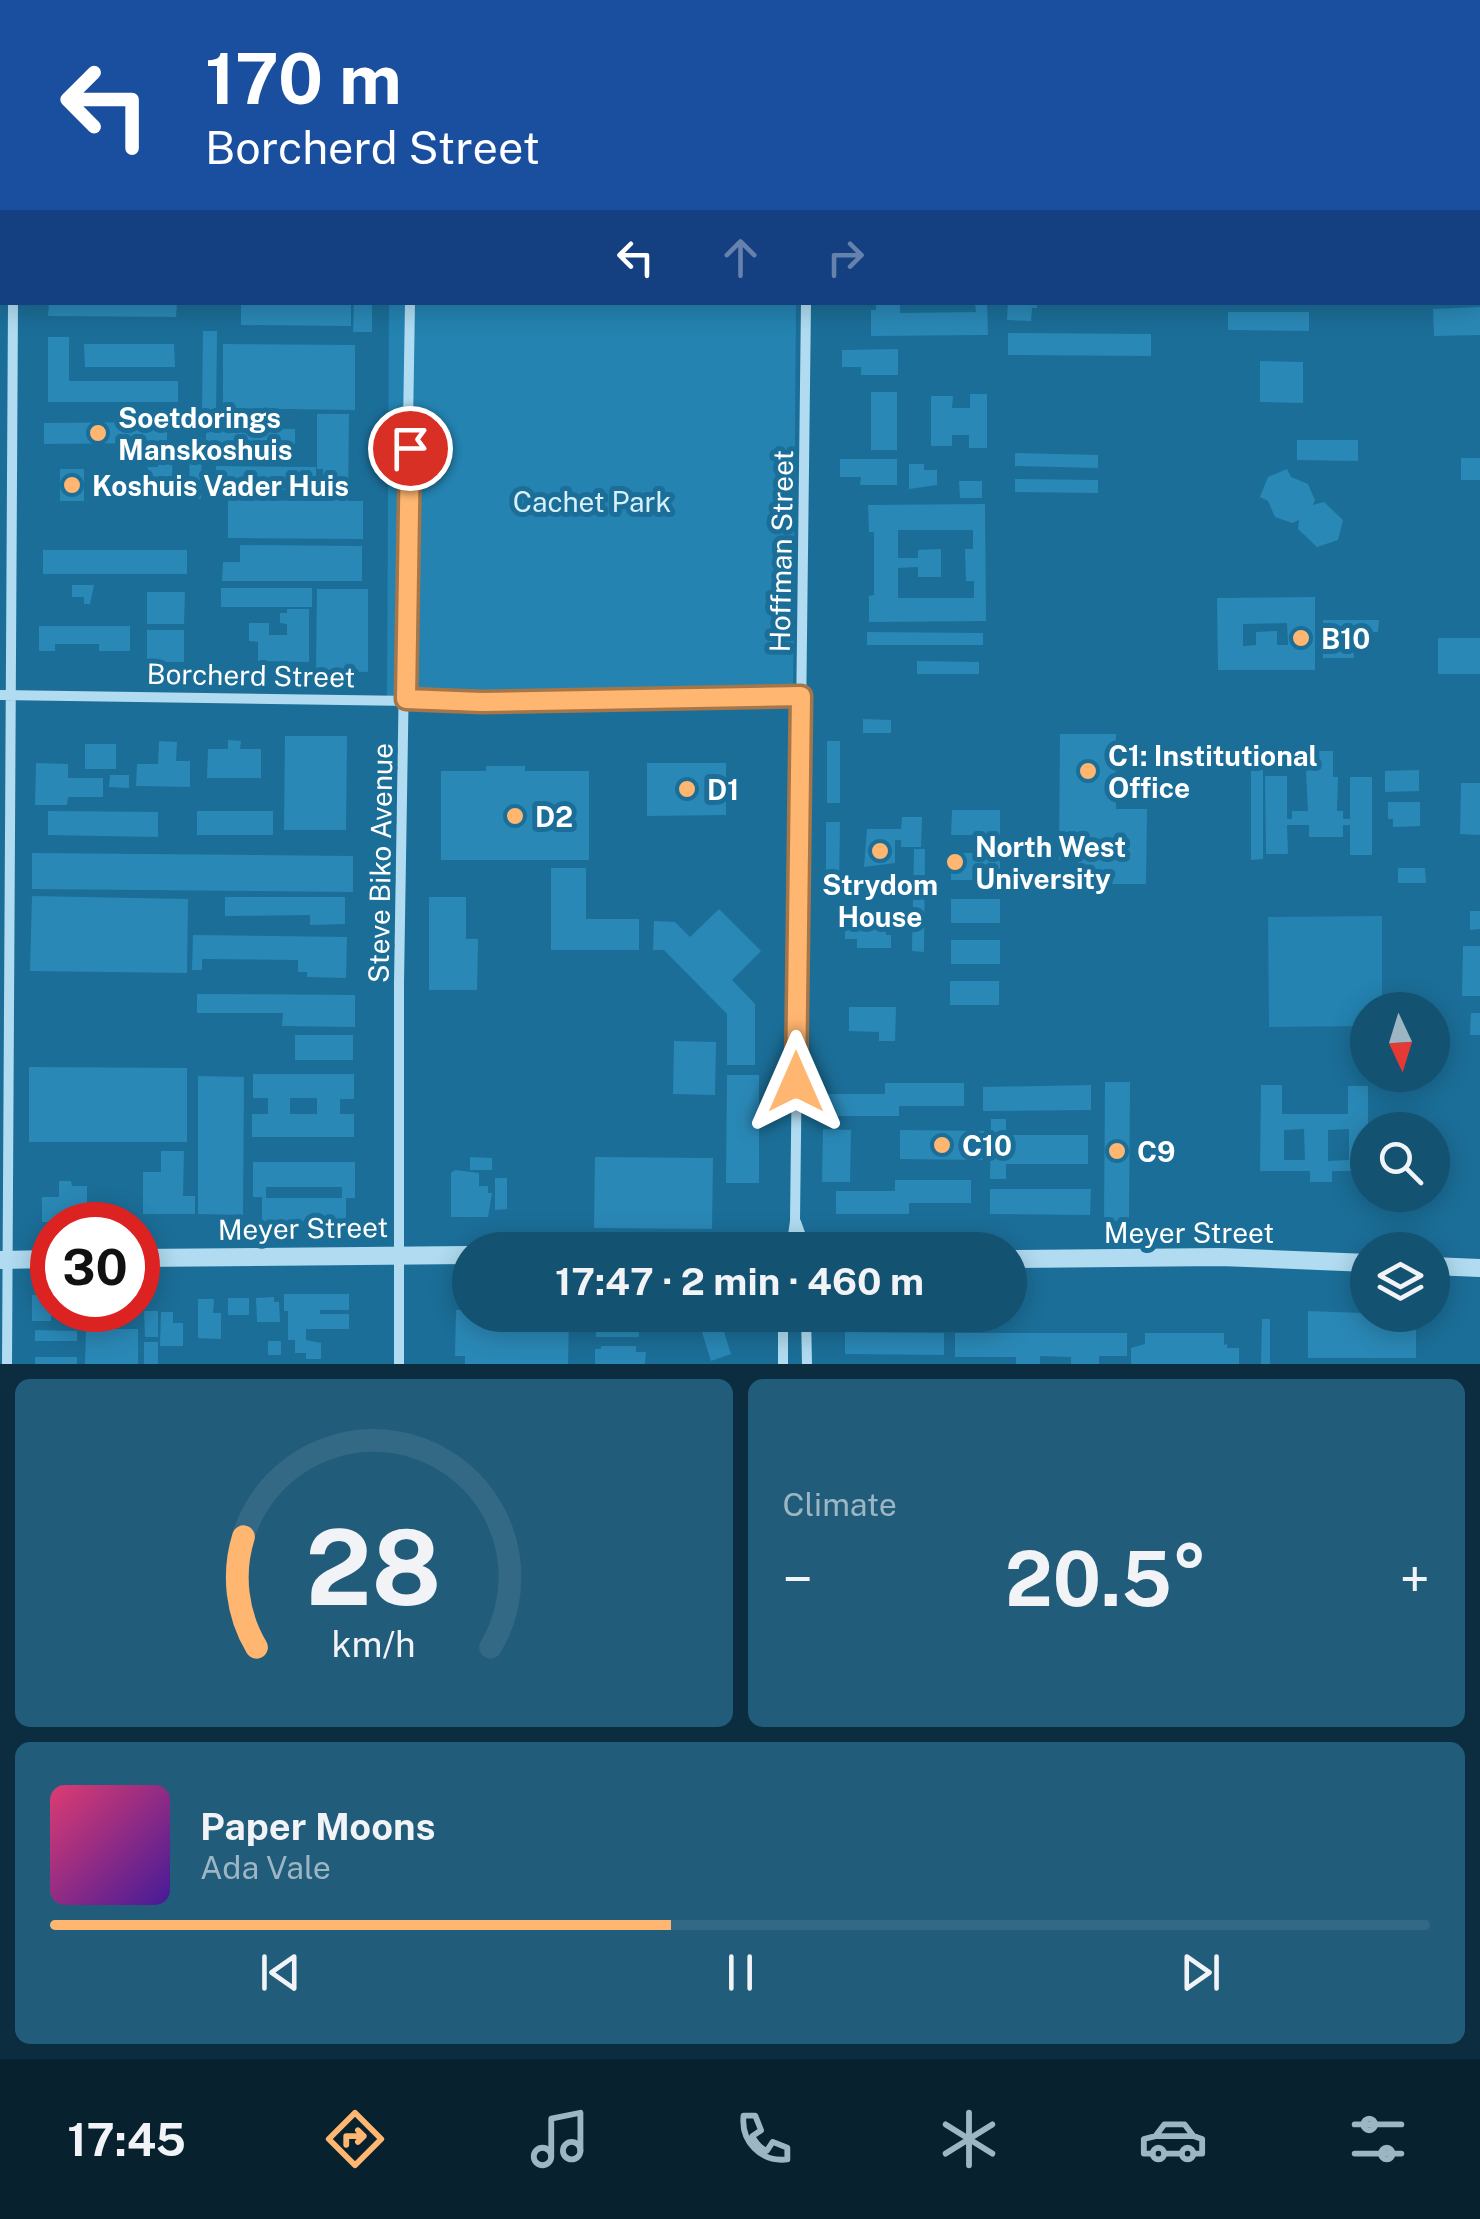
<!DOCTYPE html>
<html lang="en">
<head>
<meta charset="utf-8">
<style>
  :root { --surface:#145272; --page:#215c7a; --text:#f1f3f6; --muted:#9db6c4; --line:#336984; --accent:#ffb670 }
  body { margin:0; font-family:"Public Sans",sans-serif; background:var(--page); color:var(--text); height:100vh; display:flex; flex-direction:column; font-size:38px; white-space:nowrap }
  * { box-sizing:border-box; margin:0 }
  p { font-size:32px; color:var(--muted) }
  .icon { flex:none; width:55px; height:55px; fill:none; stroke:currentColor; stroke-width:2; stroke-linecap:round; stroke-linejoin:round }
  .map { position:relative; height:1364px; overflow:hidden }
  .sheet { display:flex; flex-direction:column; gap:15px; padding:15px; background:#0b2d3f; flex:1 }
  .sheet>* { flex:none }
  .banner { position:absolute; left:0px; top:0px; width:1480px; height:305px; box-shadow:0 5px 25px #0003; background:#1a4fa0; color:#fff; overflow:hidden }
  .needle { width:65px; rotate:176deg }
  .tools { position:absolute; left:1350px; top:992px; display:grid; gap:20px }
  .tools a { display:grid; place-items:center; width:100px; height:100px; border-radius:50%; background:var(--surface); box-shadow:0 5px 25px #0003; font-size:50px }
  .speed { position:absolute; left:30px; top:1202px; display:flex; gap:20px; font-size:50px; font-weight:700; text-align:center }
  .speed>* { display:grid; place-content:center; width:130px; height:130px; border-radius:50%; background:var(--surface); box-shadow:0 5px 25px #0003; line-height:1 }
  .speed .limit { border:15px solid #d22; background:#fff; color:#111 }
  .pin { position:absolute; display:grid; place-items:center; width:85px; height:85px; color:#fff; margin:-42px; border:5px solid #fff; border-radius:50%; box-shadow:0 2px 10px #0007 }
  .me { position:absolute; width:110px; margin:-55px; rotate:0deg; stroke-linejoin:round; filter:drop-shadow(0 0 8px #0008) }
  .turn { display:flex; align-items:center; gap:35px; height:210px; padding:0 40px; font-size:45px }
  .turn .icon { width:130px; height:130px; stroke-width:2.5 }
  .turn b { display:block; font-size:70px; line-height:85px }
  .lanes { display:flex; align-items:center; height:95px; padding:0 40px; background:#0003; justify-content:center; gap:50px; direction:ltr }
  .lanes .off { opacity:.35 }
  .big { font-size:75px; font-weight:700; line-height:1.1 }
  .sheet .tile { flex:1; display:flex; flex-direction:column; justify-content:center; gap:15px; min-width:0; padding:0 35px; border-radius:15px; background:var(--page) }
  .sheet .dial { align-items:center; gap:0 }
  .dial svg { height:260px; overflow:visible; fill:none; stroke:var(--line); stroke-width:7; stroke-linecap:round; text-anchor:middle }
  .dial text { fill:var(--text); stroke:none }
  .song { display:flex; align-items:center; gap:30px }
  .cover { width:120px; height:120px; border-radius:15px; background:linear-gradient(135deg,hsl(340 70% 55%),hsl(260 70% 35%)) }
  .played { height:10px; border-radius:5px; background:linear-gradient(90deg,var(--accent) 45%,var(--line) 45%) }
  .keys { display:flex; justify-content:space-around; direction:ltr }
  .heat { display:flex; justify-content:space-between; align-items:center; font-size:55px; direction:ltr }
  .sheet .tiles { flex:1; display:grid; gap:15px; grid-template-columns:1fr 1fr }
  .tile:last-child { grid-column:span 2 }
  .trip { position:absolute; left:452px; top:1232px; width:575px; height:100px; border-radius:50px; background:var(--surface); box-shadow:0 5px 25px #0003; font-weight:700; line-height:100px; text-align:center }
  .menu { display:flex; height:160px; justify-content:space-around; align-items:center; background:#08212e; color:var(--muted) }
  .menu .icon { width:70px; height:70px }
  .menu .active { color:var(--accent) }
  .menu b { font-size:45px; color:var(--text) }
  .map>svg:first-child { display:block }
  .green { fill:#2483b1 }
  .building { fill:#2a88b6; fill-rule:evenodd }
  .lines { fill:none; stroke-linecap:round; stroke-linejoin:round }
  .minor { stroke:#b0dbf0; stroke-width:10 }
  .tertiary { stroke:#b0dbf0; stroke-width:18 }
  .route-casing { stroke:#a67649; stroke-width:25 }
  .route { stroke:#ffb670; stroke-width:18 }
  .poi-dot { fill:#ffb670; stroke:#1b6e98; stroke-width:4 }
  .labels { text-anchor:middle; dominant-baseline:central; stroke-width:10; stroke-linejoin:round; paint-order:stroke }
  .poi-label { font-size:28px; font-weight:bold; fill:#fff; stroke:#1b6e98; text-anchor:start }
  .park-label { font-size:28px; fill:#d7f0fb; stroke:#1b6e98 }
  .street-label { font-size:28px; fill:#fff; stroke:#1b6e98 }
</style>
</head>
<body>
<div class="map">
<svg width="1480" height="1364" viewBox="0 0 1480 1364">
  <rect width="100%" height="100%" fill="#1b6e98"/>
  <path class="green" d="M389,303H796L793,700L387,699Z
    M1382,916V1010H1368L1367,1026L1269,1027L1268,917Z"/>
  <path class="building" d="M49,302H177L176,317L48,316Z
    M241,302H351V326L241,325Z
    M354,302H372V332H353Z
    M876,302H900V313L976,312L975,302H987L988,335L871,336V310H876Z
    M1008,302H1037V308H1032L1031,321L1007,320Z
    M1480,307V335L1434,336L1433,309Z
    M1228,312H1309V331L1228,330Z
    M203,331H217L216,414L202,413Z
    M1008,333L1151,334V356L1008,355Z
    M48,337H69V381H178V402H48Z
    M84,344H174L175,367H85Z
    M223,344L355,345V410L223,408Z
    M898,349V375H861V367H842V350Z
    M1260,361L1303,362V403L1260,402Z
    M871,392H897V450H871Z
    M970,394H987V448H969V435H952V446H931V396H953L952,408H970Z
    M317,414H349L348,501H363V539L228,538V500L323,501V469H317Z
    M167,422V452H172L173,498H158V481L148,482V467H158V452H153V443L44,444V423Z
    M206,428L295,429V452H206Z
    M190,437H202L201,499H189Z
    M1297,440H1358V461L1297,460Z
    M1015,453L1098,455V468L1015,466Z
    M1461,458H1480V480H1461Z
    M840,459H897V485H860L861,477H840Z
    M909,464H924V470H937V485L909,489Z
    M216,466L316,467V490L216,489Z
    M60,469H84V501H60Z
    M1287,469L1291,477L1308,484L1315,500L1313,505L1324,502L1343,520L1338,540L1317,547L1298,529L1299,520L1292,523L1275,517L1268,501L1260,497L1268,477Z
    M1015,479L1098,480V493L1015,492Z
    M959,481H982V498H960Z
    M985,504L986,621L869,622V596L874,595V532H869L868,505ZM898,530H973V549H965L966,581H974V598H898V568L918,567V577H941V549L918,550V558H898Z
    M240,545L362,546V581H222L223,562H240Z
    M43,550H187V574H43Z
    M72,585H94L90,604H84V597H72Z
    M221,588H312V607H221Z
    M317,589H368V672L316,671Z
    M147,592H185L184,624H147Z
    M1315,597V670H1218L1217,598ZM1287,623L1288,645H1277V631L1256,632V645L1243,646V624Z
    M287,609H309V662L258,661V642L249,641V623H269V635H287V624L280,623V613H287Z
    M1323,620H1379L1378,632H1363V648H1353L1354,658H1323Z
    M39,626H130V651H99V644H55V651H39Z
    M147,630H184V662H147Z
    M867,632L983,633V645H867Z
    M1438,638H1480V674H1438Z
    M917,661L979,662V674H917Z
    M863,719L891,720V733H863Z
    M1060,734H1116V809H1147L1146,884H1078V860H1059Z
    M285,736H347L346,830H284Z
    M228,740L241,741L240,749H261V778H207L208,749H228Z
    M159,741L177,742L176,761H190V787L136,786L137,764H158Z
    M827,741H840V803H827Z
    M85,744H116V769H85Z
    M1305,751H1333V777H1338L1337,811H1343V819H1350V777H1372V855H1350V825H1343V837H1309V825H1287L1288,854H1266L1265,776H1287V819H1292V811H1308Z
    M1251,759H1263V859L1251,860Z
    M36,763L68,764V778H103V797H68L67,805H35Z
    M647,763H726V815L647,816Z
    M486,766H525V771H589V860H441V771H486Z
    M1419,770V791L1385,792V771Z
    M110,775H129V788L109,787Z
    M1461,783H1480V835L1460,834Z
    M1388,802H1420V826L1393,827V819H1388Z
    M952,810H1000V835H951Z
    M48,811L158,812V837L48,835Z
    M197,811H273V835H197Z
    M902,817H922L921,847H901V840H895V863L864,867L867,829H901Z
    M826,822H840L839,883H826Z
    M914,849H925L924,952L912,951Z
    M32,853L353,856V892L32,889Z
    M951,853H1000V880H951Z
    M551,868H586V919H639V950H551Z
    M1398,868H1425L1426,883H1398Z
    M32,896L188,899L187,973L30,971Z
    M225,897H345V924L310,925V915L225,916Z
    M429,897H466V939H478L477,990H429Z
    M951,899H1000V923H951Z
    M719,909L761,951L732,980L755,1004V1065H727V1014L664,950H653L654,921L675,922L690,937Z
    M1470,911H1480V929L1470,930Z
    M845,912H886V935H891V948H857V939H845Z
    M193,935L347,937L346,978L307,977V972H298V960L202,959V970H192Z
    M951,940H1000V964H951Z
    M1463,946H1480V996H1462Z
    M950,981H999V1005H950Z
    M197,994L355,995V1027L282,1026L283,1013H197Z
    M849,1007H896L895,1041H879V1032L849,1031Z
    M1471,1013H1480V1035H1470Z
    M295,1035H353V1060H295Z
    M674,1041L716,1042L715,1095L673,1094Z
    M29,1067L187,1068V1142H29Z
    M253,1074H354V1099H340V1114H354V1137H252V1114H268V1098H253ZM290,1098H317V1114H290Z
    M727,1075H759V1183H726Z
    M198,1076L244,1077L243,1215L198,1214Z
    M1105,1082H1130L1129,1221H1104Z
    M885,1083H964V1106H899V1116H825V1094H885Z
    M1091,1085V1110L983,1111V1087Z
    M1261,1085H1282V1114H1348V1086H1368V1171H1332V1182H1310V1171H1260ZM1304,1129L1305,1160H1284V1130ZM1349,1129V1160L1328,1161V1130Z
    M991,1119H1006V1135H1088V1164H1006V1179H990Z
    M823,1129L851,1130L850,1182H822Z
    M900,1130L984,1131L983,1160L900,1159Z
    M161,1151H184L183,1196H195V1214H143V1172H161Z
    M470,1157L492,1158V1170H470Z
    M595,1157L713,1158L712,1229L594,1228Z
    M253,1162H355V1198H346V1222H262V1197H253ZM266,1187H342V1198H266Z
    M455,1170L479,1173V1186H488V1193H492L488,1217H451V1173Z
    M495,1178H507V1209L495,1210Z
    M895,1180H971V1203H909V1214H836V1191H895Z
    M59,1181H71L72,1186H87V1222H42V1197H59Z
    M990,1189H1091L1090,1215L990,1214Z
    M284,1294H349V1310H320V1314H349V1329H306V1340L321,1343V1359H306V1353H295V1340H288V1311H284Z
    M32,1295H52L51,1321H32Z
    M274,1297V1302H279L280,1322H257L256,1298Z
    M228,1298H249V1315H228Z
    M198,1299H214L213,1313H221V1339L198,1338Z
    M65,1310H101V1321H79V1315L65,1314Z
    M456,1310H470V1315H569L568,1364H465V1356H455Z
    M144,1311H158V1337H145Z
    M1308,1311L1416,1315V1358H1308Z
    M161,1312H173V1323H183V1346H160Z
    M639,1315V1337H596V1316Z
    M658,1315H685V1325L658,1324Z
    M690,1315H731L720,1319L731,1354L711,1361L700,1326L694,1328Z
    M854,1315H913V1327H854Z
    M1262,1319H1270V1364H1261Z
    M86,1329H138V1364H85Z
    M35,1330L77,1331V1341H35Z
    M845,1332L944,1333V1355L845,1354Z
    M955,1333H1127V1356H1099V1364H1071V1357L1040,1356V1364H1016V1357H955Z
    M1145,1333H1224V1345L1227,1344V1348H1239V1364H1131V1348L1145,1344Z
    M268,1341H281V1355H268Z
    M144,1342H158V1364H144Z
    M601,1346H636V1352H646L645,1364H595V1349H601Z
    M35,1357H77V1364H35Z"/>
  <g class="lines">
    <path class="minor" d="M801,0V2
      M13,2V0
      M410,2V0
      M1191,2V0
      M0,133H2
      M1478,137H1480
      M0,695L482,702L801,696
      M796,1222L806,1250
      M791,1250L795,1221L806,302
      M806,1315L807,1364
      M7,1364L13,302
      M399,1364V983L410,302
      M783,1364V1315"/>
    <path class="tertiary" d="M138,1258L470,1255
      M1010,1259L1221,1257L1368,1263
      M0,1260L52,1259
      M1432,1266L1480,1268"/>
  </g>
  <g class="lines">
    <g class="route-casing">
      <path id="route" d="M410,448L406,699L482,702L801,696L796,1082"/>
    </g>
    <use href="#route" class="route"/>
  </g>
  <g class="poi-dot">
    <circle cx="98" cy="433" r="10"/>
    <circle cx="72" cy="485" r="10"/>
    <circle cx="1301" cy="638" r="10"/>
    <circle cx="1088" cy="771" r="10"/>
    <circle cx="687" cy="789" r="10"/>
    <circle cx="515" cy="816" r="10"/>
    <circle cx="880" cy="851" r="10"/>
    <circle cx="955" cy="862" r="10"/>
    <circle cx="942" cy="1145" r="10"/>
    <circle cx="1117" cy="1151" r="10"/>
  </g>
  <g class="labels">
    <g class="poi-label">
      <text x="118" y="417">Soetdorings<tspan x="118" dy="32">Manskoshuis</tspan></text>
      <text x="92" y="485">Koshuis Vader Huis</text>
      <text x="1321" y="638">B10</text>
      <text x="1108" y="755">C1: Institutional<tspan x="1108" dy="32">Office</tspan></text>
      <text x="707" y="789">D1</text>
      <text x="535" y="816">D2</text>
      <text x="975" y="846">North West<tspan x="975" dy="32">University</tspan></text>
      <text x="880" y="884" text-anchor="middle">Strydom<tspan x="880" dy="32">House</tspan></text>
      <text x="962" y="1145">C10</text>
      <text x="1137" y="1151">C9</text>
    </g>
    <g class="park-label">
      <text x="592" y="501">Cachet Park</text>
    </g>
    <g class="street-label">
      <text transform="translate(781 551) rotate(-89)">Hoffman Street</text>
      <text transform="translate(251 675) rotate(1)">Borcherd Street</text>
      <text transform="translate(380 863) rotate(-89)">Steve Biko Avenue</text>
      <text transform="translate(303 1228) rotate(-1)">Meyer Street</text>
      <text x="1189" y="1232">Meyer Street</text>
    </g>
  </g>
</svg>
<div class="tools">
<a><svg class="needle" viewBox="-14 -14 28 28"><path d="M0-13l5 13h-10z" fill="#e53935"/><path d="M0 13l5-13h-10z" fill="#9db6c4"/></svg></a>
<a><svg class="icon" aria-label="search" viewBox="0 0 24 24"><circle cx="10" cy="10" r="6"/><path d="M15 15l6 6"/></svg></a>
<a><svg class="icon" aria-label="layers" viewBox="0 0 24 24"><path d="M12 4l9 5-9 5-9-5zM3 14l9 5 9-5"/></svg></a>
</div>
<div class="speed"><div class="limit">30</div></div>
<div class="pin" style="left:410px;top:448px;background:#d93025"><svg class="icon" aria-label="arrive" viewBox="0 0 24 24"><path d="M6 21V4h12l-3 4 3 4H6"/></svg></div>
<svg class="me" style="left:796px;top:1082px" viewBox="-20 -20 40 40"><path d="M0-17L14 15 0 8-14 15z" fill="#ffb670" stroke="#fff" stroke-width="4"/></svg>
<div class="trip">17:47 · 2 min · 460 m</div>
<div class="banner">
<div class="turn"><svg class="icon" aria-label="left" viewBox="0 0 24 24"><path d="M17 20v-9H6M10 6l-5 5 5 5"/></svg><div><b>170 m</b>Borcherd Street</div></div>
<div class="lanes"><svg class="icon" aria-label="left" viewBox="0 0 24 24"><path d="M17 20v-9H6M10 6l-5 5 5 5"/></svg><svg class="icon off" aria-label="ahead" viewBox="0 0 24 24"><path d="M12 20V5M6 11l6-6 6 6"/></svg><svg class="icon off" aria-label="right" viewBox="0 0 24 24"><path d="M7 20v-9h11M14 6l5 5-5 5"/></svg></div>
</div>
</div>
<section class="sheet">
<div class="tiles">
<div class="tile dial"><svg viewBox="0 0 100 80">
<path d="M14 69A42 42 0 1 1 86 69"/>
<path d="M14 69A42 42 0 0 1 10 35" stroke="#ffb670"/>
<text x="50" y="56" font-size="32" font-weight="700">28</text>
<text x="50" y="72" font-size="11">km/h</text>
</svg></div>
<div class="tile"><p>Climate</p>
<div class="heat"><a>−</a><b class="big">20.5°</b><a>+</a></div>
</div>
<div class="tile">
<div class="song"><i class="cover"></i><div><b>Paper Moons</b><p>Ada Vale</p></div></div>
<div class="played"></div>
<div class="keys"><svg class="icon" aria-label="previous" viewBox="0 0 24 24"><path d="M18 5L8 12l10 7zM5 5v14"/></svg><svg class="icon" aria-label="pause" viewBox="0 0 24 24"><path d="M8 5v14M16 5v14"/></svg><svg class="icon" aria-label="next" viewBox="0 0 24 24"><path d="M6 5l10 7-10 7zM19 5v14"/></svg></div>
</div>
</div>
</section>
<nav class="menu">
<b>17:45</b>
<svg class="icon active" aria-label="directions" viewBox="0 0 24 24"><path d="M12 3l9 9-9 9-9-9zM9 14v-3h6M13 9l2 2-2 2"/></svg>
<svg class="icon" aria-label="music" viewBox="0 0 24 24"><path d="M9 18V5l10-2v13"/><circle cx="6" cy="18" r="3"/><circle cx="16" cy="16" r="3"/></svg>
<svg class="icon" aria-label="phone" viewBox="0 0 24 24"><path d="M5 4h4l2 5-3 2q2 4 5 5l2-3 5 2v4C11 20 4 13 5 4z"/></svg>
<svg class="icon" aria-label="climate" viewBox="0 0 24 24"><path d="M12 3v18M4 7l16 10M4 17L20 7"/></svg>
<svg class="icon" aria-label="car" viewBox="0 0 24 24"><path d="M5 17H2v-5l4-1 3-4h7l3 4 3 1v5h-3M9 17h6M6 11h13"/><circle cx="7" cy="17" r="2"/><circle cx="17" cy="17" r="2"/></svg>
<svg class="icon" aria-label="filters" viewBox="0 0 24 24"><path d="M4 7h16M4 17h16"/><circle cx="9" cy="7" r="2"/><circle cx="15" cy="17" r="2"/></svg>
</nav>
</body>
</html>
